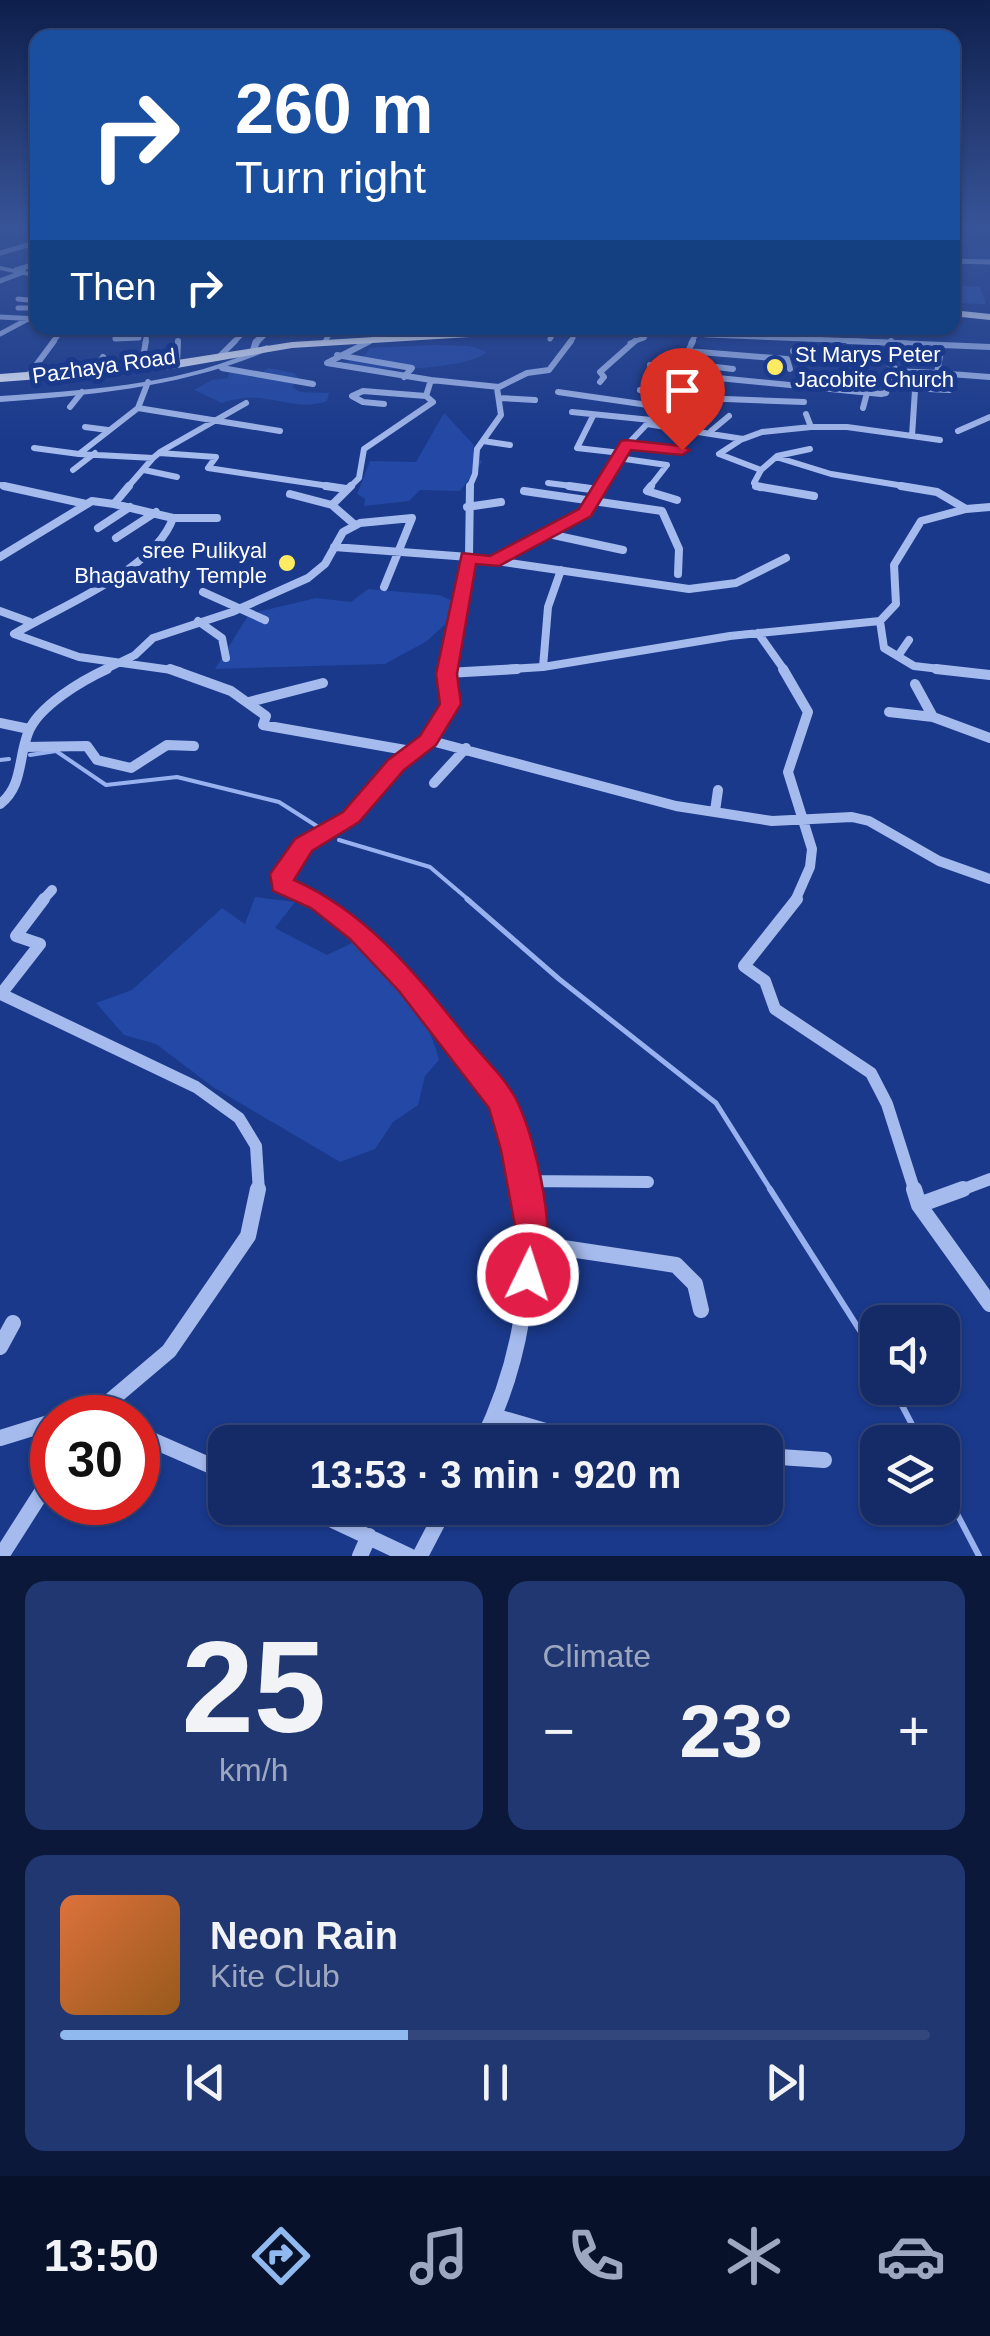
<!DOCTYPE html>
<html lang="en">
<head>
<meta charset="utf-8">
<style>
  :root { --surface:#142b68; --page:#213771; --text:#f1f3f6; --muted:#9da7c0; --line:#33477c; --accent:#90b9f0 }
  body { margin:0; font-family:Helvetica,sans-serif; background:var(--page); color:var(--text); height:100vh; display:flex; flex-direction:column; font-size:38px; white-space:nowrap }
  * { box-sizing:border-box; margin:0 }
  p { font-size:32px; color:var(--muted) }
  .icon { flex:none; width:55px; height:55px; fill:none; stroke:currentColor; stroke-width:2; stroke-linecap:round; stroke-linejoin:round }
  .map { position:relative; height:1556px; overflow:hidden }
  .panel { display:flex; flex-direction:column; gap:25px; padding:25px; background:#0b1839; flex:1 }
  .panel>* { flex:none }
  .banner { position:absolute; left:30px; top:30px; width:930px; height:305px; border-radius:20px; box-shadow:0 2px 8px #0004,0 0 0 2px var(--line); background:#1a4fa0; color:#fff; overflow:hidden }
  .tools { position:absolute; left:860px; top:1305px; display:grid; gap:20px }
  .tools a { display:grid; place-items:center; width:100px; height:100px; border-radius:20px; background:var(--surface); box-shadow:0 2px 8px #0004,0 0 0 2px var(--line); font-size:50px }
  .speed { position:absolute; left:30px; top:1395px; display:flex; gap:20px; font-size:50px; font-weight:700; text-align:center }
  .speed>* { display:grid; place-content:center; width:130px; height:130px; border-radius:50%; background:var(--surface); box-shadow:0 2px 8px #0004,0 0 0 2px var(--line); line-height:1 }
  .speed .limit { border:15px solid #d22; background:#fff; color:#111 }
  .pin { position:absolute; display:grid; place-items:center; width:85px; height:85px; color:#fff; margin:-102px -42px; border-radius:50% 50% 50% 0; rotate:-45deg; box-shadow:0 0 10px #0007 }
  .pin .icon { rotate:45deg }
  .me { position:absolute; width:110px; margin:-55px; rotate:4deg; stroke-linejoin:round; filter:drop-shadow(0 0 8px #0008) }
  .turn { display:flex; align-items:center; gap:35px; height:210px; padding:0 40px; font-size:45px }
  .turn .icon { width:130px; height:130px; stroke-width:2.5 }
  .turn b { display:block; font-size:70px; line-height:85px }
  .then { display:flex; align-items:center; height:95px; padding:0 40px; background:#0003; gap:20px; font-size:38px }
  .big { font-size:75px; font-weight:700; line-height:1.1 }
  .panel .card { flex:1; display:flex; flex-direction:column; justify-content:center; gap:15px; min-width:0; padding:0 35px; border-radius:20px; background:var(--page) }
  .panel .dial { align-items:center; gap:0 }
  .dial b { font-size:130px; line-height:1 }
  .song { display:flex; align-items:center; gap:30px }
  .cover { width:120px; height:120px; border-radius:15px; background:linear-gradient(135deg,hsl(20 70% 55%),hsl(30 70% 35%)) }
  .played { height:10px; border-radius:5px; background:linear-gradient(90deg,var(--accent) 40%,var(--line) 40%) }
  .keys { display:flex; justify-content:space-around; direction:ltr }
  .heat { display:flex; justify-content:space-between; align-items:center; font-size:55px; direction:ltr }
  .panel .tiles { flex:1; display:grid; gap:25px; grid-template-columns:1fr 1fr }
  .card:last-child { grid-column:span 2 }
  .trip { position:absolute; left:208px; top:1425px; width:575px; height:100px; border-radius:20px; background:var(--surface); box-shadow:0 2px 8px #0004,0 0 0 2px var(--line); font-weight:700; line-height:100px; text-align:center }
  .tab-bar { display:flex; height:160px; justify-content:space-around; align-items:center; background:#08112a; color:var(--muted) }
  .tab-bar .icon { width:70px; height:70px }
  .tab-bar .active { color:var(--accent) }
  .tab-bar b { font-size:45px; color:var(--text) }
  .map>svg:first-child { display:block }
  .green { fill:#2348a5 }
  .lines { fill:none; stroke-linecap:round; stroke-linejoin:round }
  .stream-far2 { stroke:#98b2f0; stroke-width:4 }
  .stream-far1 { stroke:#98b2f0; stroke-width:5 }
  .stream { stroke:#98b2f0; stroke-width:6 }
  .building { fill:#294daa }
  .minor-far5 { stroke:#a5baed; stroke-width:5 }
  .minor-far4 { stroke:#a5baed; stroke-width:6 }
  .minor-far3 { stroke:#a5baed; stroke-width:8 }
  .minor-far2 { stroke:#a5baed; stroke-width:10 }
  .minor-far1 { stroke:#a5baed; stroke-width:12 }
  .minor { stroke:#a5baed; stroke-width:16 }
  .tertiary { fill:#a5baed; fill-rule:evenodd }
  .primary { fill:#ecf0ff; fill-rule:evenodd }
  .route { fill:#e11d48; stroke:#92132f; stroke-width:2.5 }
  .poi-dot { fill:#ffeb62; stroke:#1a398b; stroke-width:4 }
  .labels { text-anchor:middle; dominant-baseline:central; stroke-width:10; stroke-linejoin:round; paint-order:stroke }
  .far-poi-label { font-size:22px; fill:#fff; stroke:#1a398b; text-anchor:start }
  .far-street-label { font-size:22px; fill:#fff; stroke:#1a398b }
</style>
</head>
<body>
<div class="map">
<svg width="990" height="1556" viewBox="0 0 990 1556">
  <rect width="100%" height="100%" fill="#1a398b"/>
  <path class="green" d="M433,345L469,346L487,352C467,370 367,374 345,362L365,355L370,348Z
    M268,368L294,373L299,378L292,387L300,392L329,393L327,401C289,414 268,387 222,403L194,390L212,380L228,378L230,369L263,372Z
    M444,413L474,445L473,451L482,462L460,491L420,490L409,501L364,506L365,499L357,494L370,461L416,462Z
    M368,589L439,595L465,606L427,641L385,664L215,669L249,614L316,598L351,602Z
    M255,897L295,902L275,928L327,955L356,941C389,977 428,1011 439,1060L425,1076L418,1105L393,1122L375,1149L340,1162L213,1087L156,1044L124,1035L96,1003L132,990L222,908L245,924Z"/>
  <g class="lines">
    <path class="stream-far2" d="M30,755L56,751L106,785L177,777L279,802L323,830
      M0,760L9,759
      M339,840L430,867L470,901"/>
    <path class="stream-far1" d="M467,899L559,979L716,1103L772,1192"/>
    <path class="stream" d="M770,1189L878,1359
      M893,1388L921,1442
      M942,1485L979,1556"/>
  </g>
  <path class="building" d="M960,286L980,287L986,304L952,303V292Z"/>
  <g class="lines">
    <path class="minor-far5" d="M0,253L38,242
      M952,261L990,262
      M16,270L38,263
      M0,281L24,272
      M18,299L38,301
      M18,308H38
      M0,317L38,319
      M643,328L708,335L907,343
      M63,329L146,333L221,328
      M116,331L115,339L139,338
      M0,334L28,319
      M550,339L556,328
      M52,343L64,328
      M145,343L148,329
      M233,343L245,331L233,328
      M324,343L332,330L355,328
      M365,343L374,339
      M569,343L573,338
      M630,343L644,338L650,328
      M691,343L696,334"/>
    <path class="minor-far4" d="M693,341L675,378L676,394L647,424L743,439L762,432L811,427L806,414
      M848,341L990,347
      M891,341L889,364L897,370
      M687,351L787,359L790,369
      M793,351L866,354
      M337,355L412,368L404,377
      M220,356L235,341
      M682,363L733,369
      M177,364L178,341
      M650,365L680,368
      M141,368L146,341
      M222,368L313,384
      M95,372L103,357
      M937,373L990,377
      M677,374L881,394L886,393L893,371L937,373L942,345
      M28,376L54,341
      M431,380L499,387
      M600,382L604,377L600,372L635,341
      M888,387L949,390
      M676,389L713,390
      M640,390L676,394
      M558,392L662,407
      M674,397L804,402
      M499,398L535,400
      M384,404L363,402L352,396L363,391L426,396
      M70,407L82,392
      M138,408L280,431
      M863,408L867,393
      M572,412L651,420
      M593,416L577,448L621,453
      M85,427L108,430
      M811,427H847L912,436L915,390
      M711,431L729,416
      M958,431L990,417
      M912,436L940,440
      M742,439L719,454L761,470L754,483L760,488
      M483,441L510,445
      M627,445L683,451
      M34,448L79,454
      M160,452L246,403
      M777,456L810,449
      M153,458L159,453L216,457L208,468L342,488
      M618,458L667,465L649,488
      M73,470L95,453
      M144,470L177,477
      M761,470L776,457L831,474L916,488
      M548,483L587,488
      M0,485L15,488
      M127,488L153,458L79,454L138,408L148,382
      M349,488L359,478L364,449L433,402L426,396L431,380L327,363L370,341
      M469,488L475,474L477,449L501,415L497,388L527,373L549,370L571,341
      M599,488L624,448L647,424"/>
    <path class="minor-far3" d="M4,486L86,504
      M129,486L114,504L173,518C155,570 60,606 14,634L79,657L179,671
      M326,486L346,489
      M351,486L332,505L355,525
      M569,486L598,490
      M651,486L647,491L677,500
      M756,486L814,496
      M524,491L662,511L679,549L678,574
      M290,494L332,505
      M467,507L501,502
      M966,509L990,507
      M173,518H217
      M98,528L130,507
      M544,533L623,550
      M116,538L156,512
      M334,547L469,557L689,589L736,583L786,558
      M0,557L92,501L114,504
      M494,561L585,512L601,486
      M203,592L265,620
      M0,611L30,622
      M198,621L222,638L226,658
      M880,621L884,648L914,666L957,671
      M758,633L785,671
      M898,656L909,640
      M543,667L548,607L561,570
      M102,671L135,655L153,638L232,612L308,578L325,564L343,532L360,523L412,518L384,587
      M447,671L469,557L470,486
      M477,671L543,667L730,636L880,621L896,604L894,565L921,521L966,509L937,492L901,486"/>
    <path class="minor-far2" d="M170,669L231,691L266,716L263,725L411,751
      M783,669L808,712L788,772L812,849L810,867L795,901
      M936,669L990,675
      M447,673L517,669
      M915,684L933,717
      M249,702L323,683
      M889,712L933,717L990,738
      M0,723L29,729
      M428,740L451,704L448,669
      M24,747L87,746L97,760L131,768L167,745L194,746
      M434,783L466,748
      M0,804C23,786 18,759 28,733C38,706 83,680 107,669
      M715,811L718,790
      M42,901L52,890
      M319,901L282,885V874L304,845L351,817L396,765L428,740L676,806L772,821L852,817L869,821L939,861L990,879"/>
    <path class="minor-far1" d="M44,899L16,936L40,944L1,994L196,1087L239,1118L256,1146L259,1192
      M315,899C376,936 476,1044 505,1109C517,1135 523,1164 526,1192
      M797,899L744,966L765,981L775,1009L871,1073L887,1104L915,1192
      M523,1181L648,1182
      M956,1192L990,1179"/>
    <path class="minor" d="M914,1189L919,1205L990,1304
      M919,1205L963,1189
      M530,1243L676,1265L695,1284L701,1310
      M0,1347L13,1323
      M497,1417L583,1442
      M72,1418L93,1414L101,1418
      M90,1418L169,1351L248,1236L258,1189
      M138,1434L225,1472
      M0,1438L52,1422
      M482,1442C522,1361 533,1278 526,1189
      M765,1456L824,1460
      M307,1508L409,1556
      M1,1556L52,1476
      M360,1556L369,1536
      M420,1556L445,1508"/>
    <path class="tertiary" d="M0,266L38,274V278L0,270Z
      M267,328H275L260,343L257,349L267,345L271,348L270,350C183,387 93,395 0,402V396C84,390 171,386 249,353L253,340Z"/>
    <path class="primary" d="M952,310L990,314V320L952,316Z
      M522,328H572L567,331L292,348L171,369L0,382V374L171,361L292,342Z"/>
  </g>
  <linearGradient id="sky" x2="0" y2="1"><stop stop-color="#0e1f4c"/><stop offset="0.51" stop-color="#385498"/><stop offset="1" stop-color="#385498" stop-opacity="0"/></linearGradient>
  <rect width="990" height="445" fill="url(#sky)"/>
  <path class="route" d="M626,440L682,446L690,450L682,455L631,450L591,516L499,566L476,564L457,674L461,704L436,745L404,770L359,822L312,851L294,880C369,913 418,977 468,1039C484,1058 505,1078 516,1099C537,1141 560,1243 540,1286L528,1291L516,1286L511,1275L515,1226L501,1150L489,1108L399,991L350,939L311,908L273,891L270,874L295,839L343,812L388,760L420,736L440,704L436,674L462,553L490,556L579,509L621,441Z"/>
  <g class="poi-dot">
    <circle cx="775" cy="367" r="10"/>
    <circle cx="287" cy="563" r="10"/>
  </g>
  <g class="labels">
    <g class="far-poi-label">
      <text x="795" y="354">St Marys Peter<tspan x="795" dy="25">Jacobite Church</tspan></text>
      <text x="267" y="550" text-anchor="end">sree Pulikyal<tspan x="267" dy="25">Bhagavathy Temple</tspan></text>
    </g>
    <g class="far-street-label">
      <text transform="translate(104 366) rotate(-8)">Pazhaya Road</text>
    </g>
  </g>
</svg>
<div class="tools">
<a><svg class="icon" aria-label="sound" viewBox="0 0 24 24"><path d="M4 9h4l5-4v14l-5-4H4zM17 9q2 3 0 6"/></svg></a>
<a><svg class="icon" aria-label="layers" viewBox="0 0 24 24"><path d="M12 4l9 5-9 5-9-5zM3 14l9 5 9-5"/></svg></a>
</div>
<div class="speed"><div class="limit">30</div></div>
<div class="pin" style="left:682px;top:450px;background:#d93025"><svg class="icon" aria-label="arrive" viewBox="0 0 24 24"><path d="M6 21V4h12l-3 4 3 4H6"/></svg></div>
<svg class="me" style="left:528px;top:1275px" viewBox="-20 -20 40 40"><circle r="17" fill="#e11d48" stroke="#fff" stroke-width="3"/><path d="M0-11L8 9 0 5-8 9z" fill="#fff"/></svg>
<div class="trip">13:53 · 3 min · 920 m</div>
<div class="banner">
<div class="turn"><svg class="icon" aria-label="right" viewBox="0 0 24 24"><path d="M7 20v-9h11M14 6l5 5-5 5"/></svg><div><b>260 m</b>Turn right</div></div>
<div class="then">Then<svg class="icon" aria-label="right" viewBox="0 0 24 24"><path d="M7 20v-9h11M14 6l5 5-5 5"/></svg></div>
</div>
</div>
<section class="panel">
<div class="tiles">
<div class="card dial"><b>25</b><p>km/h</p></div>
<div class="card"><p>Climate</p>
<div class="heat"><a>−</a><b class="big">23°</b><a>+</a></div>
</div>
<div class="card">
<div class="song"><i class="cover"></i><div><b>Neon Rain</b><p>Kite Club</p></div></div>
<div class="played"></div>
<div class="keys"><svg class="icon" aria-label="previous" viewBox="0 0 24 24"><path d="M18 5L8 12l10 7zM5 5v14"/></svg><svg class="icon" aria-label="pause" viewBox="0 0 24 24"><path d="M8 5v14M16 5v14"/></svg><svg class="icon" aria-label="next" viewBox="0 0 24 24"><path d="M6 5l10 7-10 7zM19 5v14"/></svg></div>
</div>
</div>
</section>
<nav class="tab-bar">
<b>13:50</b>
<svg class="icon active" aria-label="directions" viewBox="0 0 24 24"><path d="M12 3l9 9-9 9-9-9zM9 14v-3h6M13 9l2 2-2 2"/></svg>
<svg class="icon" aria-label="music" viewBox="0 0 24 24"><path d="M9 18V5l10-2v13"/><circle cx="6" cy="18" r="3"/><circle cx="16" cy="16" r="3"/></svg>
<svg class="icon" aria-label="phone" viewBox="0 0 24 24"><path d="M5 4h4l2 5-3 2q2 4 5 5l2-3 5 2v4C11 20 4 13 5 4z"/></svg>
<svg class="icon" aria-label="climate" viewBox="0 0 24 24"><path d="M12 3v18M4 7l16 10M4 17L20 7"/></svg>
<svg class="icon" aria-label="car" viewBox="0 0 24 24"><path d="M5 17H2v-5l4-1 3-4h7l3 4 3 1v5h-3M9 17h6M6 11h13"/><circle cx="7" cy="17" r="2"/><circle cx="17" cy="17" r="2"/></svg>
</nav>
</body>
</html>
